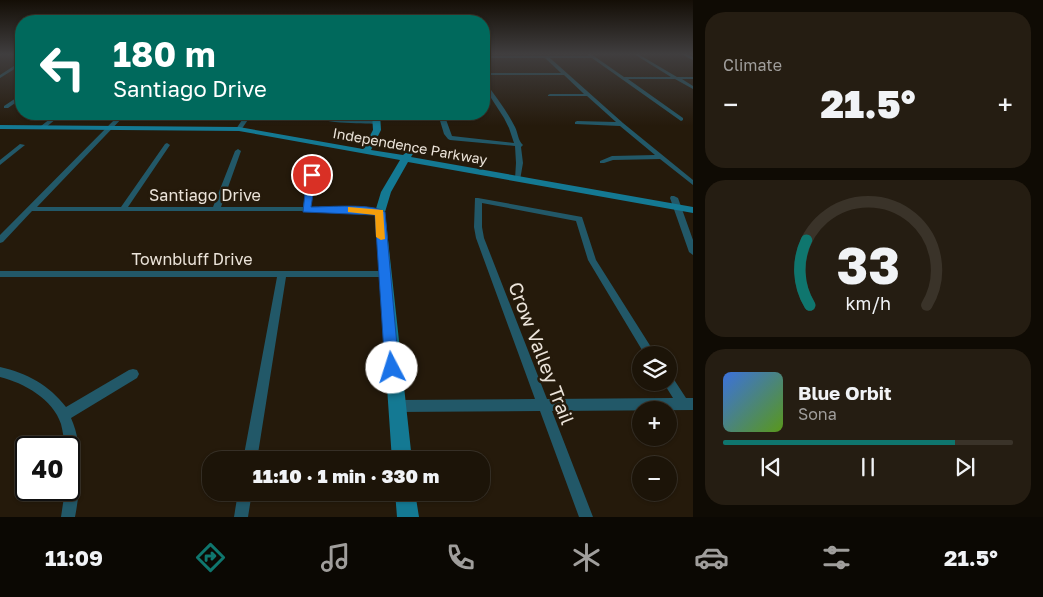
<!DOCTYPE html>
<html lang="en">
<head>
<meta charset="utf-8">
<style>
  :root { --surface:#1c1408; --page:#251d12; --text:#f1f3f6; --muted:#a09e9c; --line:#3a3329; --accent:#0f766e }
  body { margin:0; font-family:"Golos Text",sans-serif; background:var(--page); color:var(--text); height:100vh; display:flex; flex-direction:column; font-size:19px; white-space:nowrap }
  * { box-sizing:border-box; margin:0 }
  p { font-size:16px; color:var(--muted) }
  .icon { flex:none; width:28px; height:28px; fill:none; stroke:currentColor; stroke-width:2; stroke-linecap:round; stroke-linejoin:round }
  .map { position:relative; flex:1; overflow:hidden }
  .side { display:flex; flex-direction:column; gap:12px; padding:12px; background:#0f0b04; width:350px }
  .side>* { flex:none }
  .banner { position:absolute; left:15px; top:15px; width:475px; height:105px; border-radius:20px; box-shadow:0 1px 4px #0004,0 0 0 1px var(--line); background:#00695c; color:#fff; overflow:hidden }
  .controls { position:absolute; left:632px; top:346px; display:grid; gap:10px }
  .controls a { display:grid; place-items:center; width:45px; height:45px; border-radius:50%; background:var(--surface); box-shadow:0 1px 4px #0004,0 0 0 1px var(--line); font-size:25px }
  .speed { position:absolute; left:15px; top:436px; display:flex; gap:10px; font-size:25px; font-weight:700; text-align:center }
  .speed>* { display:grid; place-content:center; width:65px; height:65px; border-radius:50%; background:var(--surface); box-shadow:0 1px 4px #0004,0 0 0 1px var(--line); line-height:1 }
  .speed .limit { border:2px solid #111; border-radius:8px; background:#fff; color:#111 }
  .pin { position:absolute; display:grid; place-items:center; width:42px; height:42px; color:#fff; margin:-21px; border:2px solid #fff; border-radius:50%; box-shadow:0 1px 5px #0007 }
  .me { position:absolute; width:55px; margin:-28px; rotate:355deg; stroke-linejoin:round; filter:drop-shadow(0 0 4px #0008) }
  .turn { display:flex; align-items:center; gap:18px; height:105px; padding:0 15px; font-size:22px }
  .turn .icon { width:65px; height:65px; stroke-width:2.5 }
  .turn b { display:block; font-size:35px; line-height:42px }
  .big { font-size:38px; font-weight:800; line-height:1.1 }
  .side .card { flex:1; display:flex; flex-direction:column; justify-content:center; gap:8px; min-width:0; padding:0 18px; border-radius:20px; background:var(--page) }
  .side .dial { align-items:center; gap:0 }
  .dial svg { height:130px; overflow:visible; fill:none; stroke:var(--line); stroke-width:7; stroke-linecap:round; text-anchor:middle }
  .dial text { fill:var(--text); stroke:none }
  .song { display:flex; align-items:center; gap:15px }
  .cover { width:60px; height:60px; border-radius:8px; background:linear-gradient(135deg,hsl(220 70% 55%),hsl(90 70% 35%)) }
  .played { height:5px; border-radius:2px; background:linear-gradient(90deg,var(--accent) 80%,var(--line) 80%) }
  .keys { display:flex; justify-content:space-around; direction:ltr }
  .heat { display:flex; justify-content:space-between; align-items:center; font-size:28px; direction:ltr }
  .trip { position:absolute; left:202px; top:451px; width:288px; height:50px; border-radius:20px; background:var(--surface); box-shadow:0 1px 4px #0004,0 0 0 1px var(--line); font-weight:800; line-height:50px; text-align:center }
  .tabs { display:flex; height:80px; justify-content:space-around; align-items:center; background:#0b0803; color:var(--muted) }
  .tabs .icon { width:35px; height:35px }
  .tabs .active { color:var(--accent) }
  .tabs b { font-size:22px; color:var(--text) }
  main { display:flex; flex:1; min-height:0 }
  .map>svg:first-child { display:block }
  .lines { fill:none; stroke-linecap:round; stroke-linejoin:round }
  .street { fill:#225868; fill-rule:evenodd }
  .secondary { fill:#147993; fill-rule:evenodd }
  .route { fill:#1a73e8; stroke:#114b97 }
  .slow { fill:#f59e0b }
  .labels { text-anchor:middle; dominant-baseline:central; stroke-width:5; stroke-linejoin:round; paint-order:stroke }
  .far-street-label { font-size:14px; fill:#ece4da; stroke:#251a0b }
  .street-label { font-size:16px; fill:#ece4da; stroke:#251a0b }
  .near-street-label { font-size:19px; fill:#ece4da; stroke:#251a0b }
</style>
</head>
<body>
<main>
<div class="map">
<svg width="693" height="517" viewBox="0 0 693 517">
  <rect width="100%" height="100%" fill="#251a0b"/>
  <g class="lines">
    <path class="street" d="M587,54H591L624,77H671L634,54H638L677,77H693V79H682L693,86V89L675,79H628L683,118V120L681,121L592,58H550L623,123L693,180V185L660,159L613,160L604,163H600V161L612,156L655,155L620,126L575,124V122L577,121L616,122L587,96H548V95L550,94H584L564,75H484V73H561L545,58H484V56H589Z
      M681,54H686L693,57V60Z
      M20,62H21V65L0,78V75Z
      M484,83H486C496,97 507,111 515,127C518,133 518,141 523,145L521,147L523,163L520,180H516L515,179L516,163L515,146L450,140L448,139L444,134L438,114H444L452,136L514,143L509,128L504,118L484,87Z
      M19,96H21V99L8,108H4V106Z
      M56,114H62L45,128H41V126Z
      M120,114H126L37,207H121L165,144L167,143L170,145L128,207H213L235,151L238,149L241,151L221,207H303L310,164L313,162L316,164L310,207C327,207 372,204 384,212L380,214L354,211H32L3,242L0,243V235Z
      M246,114H252L241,130H237L236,129Z
      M308,114L344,119L377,120L380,122L377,124C362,123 317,124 308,114Z
      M20,144L25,145L0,165V160Z
      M671,196H674L678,198L693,240V255L689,252L670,198Z
      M475,198H478L582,217L596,260L656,355H645L588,260L576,221L482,203V227L484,238L547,399L673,398L663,382H669V377L673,378L686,398H693V410L552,411L593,517H579L540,411L396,412L392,410L390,406L392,402L396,400L535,399L476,238L474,227Z
      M0,271H384L389,274L384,277H286L257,460H243L277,277H0Z
      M0,367C27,373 49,385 66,407L129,370L133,369L137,370L139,374L137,378L71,418C84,447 81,486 75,517H61L65,490H69V448H65C64,440 63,432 61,424C53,399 24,383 0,377Z
      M238,492H252L248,517H234Z"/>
    <path class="secondary" d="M372,114H380L381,130L371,150L403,155L408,151L413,154L411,157L693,207V213L408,162L391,192L385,212L412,460H392L375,212L381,192L400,160L239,131L0,129V125L239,127L363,149L373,130Z
      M395,492H415L419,517H397Z"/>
  </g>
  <linearGradient id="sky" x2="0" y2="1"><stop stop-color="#140e06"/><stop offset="0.43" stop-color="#403e3f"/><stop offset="1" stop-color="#403e3f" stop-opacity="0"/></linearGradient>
  <rect width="693" height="126" fill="url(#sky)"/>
  <path class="route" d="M312,172L316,175L311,207C328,207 373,203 385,212L399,368L397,372L392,374L387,372L385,368L375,215L303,212L307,175Z"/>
  <path class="slow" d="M348,207L383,210L385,239L381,240L376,237L375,215L348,212Z"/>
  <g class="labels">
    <g class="far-street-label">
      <text transform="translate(410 146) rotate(10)">Independence Parkway</text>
    </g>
    <g class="street-label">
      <text x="205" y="195">Santiago Drive</text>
      <text x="192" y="259">Townbluff Drive</text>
    </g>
    <g class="near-street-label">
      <text transform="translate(542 353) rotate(69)">Crow Valley Trail</text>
    </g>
  </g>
</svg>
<div class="controls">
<a><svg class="icon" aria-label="layers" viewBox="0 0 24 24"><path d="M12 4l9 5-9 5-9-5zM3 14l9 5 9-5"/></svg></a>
<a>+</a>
<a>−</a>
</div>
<div class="speed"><div class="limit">40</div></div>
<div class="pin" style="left:312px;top:175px;background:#d93025"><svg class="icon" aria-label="arrive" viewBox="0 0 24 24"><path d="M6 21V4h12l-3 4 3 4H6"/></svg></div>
<svg class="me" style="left:392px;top:368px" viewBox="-20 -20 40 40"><circle r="19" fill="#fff"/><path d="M0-13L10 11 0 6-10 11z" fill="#1a73e8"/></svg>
<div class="trip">11:10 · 1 min · 330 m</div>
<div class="banner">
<div class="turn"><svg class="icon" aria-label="left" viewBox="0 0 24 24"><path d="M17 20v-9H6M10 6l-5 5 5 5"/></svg><div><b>180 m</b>Santiago Drive</div></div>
</div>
</div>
<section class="side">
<div class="card"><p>Climate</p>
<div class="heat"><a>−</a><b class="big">21.5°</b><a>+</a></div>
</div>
<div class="card dial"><svg viewBox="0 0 100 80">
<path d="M14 69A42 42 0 1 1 86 69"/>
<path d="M14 69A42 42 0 0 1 12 29" stroke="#0f766e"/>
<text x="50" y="56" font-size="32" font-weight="700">33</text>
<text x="50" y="72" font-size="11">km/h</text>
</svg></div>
<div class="card">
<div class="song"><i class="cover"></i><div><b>Blue Orbit</b><p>Sona</p></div></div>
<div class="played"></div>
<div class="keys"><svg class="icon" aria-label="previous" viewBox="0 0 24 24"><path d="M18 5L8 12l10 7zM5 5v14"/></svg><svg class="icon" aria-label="pause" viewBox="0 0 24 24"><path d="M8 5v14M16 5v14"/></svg><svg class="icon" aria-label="next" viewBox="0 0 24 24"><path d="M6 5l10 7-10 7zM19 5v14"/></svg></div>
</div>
</section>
</main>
<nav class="tabs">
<b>11:09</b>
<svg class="icon active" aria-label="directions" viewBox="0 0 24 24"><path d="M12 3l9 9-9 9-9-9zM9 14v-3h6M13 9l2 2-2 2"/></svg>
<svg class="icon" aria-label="music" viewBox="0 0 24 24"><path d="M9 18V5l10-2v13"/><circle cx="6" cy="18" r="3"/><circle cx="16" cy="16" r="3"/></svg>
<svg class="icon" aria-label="phone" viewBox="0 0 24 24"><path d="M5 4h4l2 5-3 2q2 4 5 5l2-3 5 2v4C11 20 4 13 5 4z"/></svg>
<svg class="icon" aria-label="climate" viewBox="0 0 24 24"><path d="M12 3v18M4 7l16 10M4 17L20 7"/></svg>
<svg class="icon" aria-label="car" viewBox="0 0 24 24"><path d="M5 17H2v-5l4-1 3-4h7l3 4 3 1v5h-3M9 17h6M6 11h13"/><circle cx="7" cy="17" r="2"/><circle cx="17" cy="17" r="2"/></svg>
<svg class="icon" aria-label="filters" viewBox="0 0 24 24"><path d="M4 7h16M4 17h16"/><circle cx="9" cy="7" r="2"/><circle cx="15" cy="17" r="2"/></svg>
<b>21.5°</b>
</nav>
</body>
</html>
